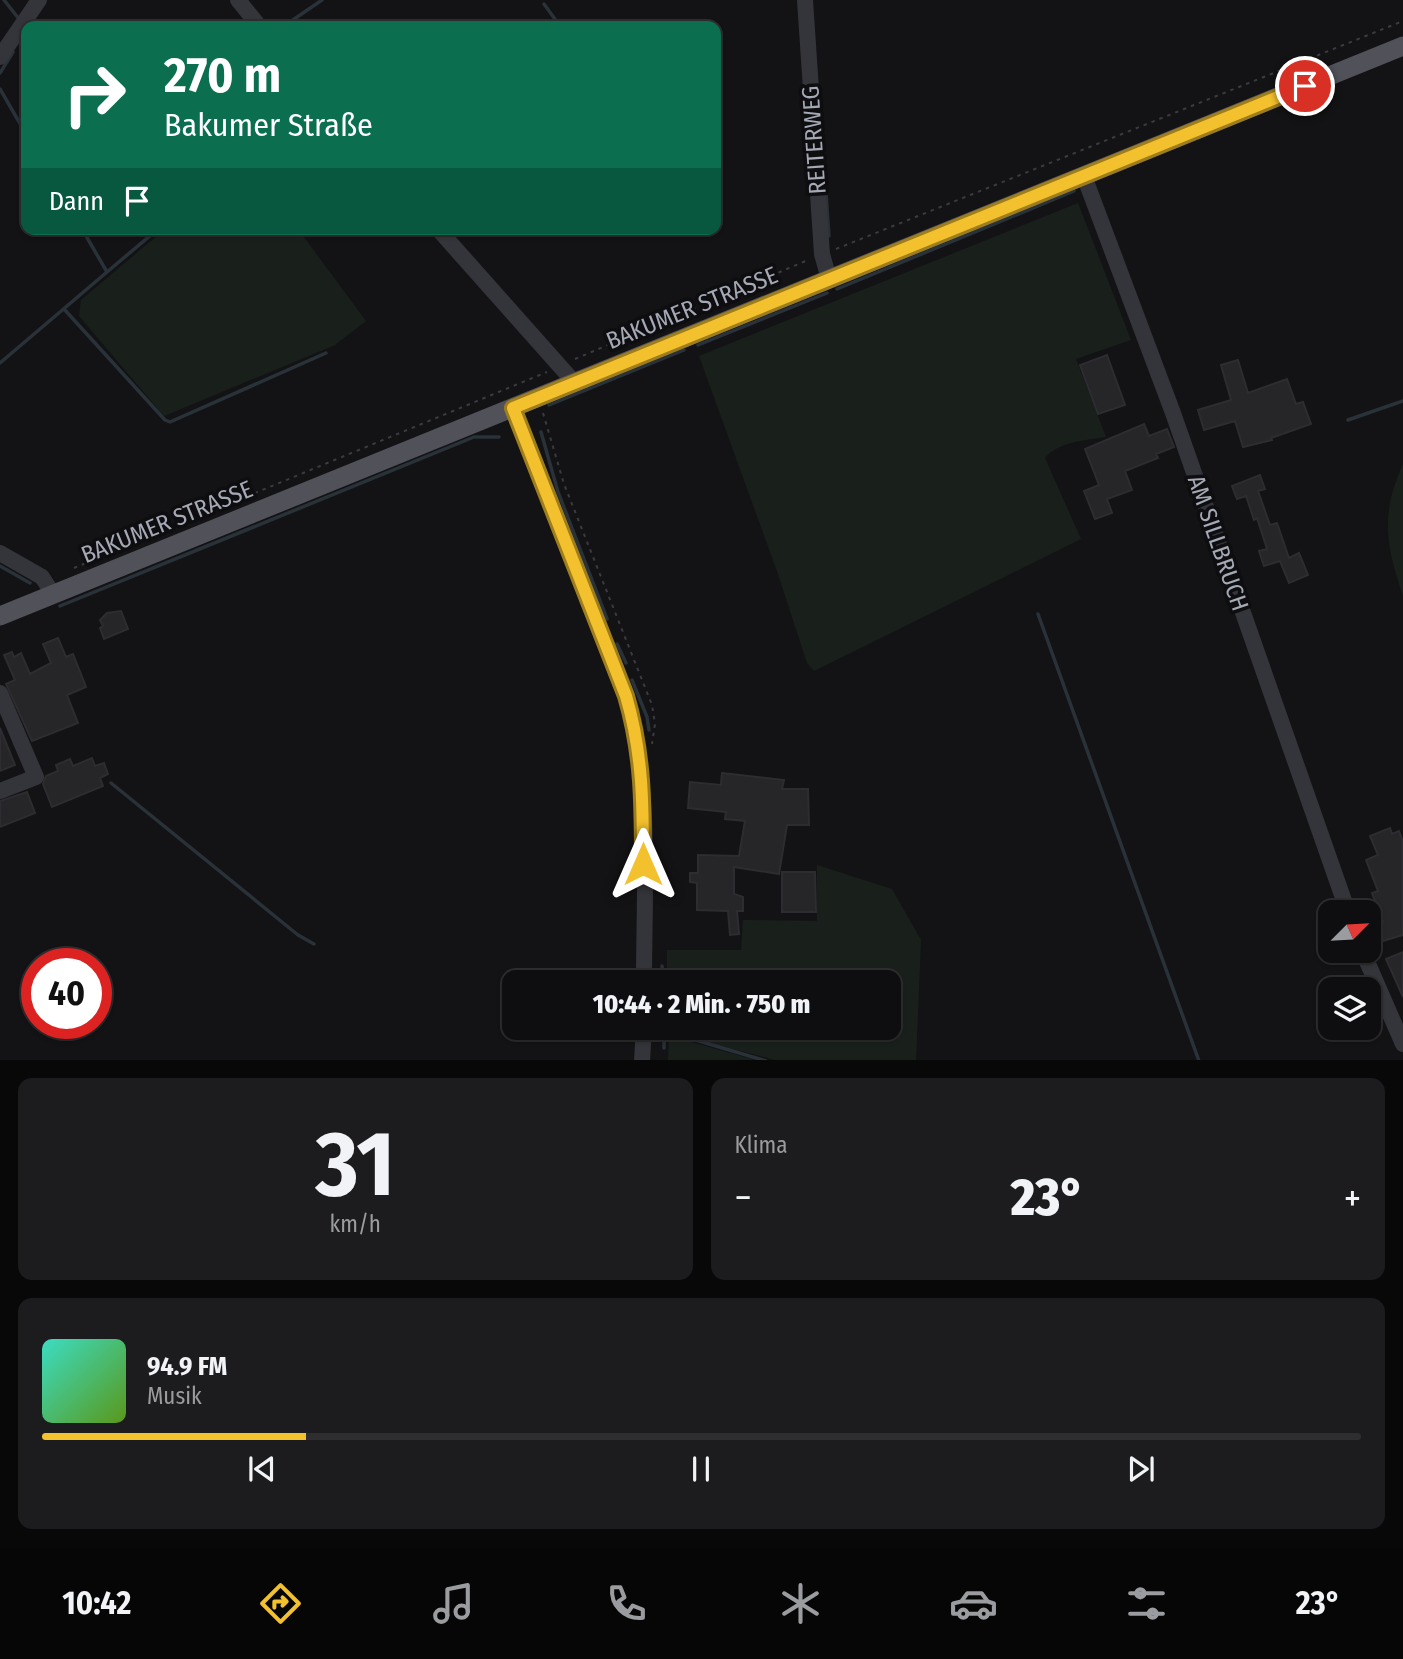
<!DOCTYPE html>
<html lang="de">
<head>
<meta charset="utf-8">
<style>
  :root { --surface:#0e0e10; --page:#1c1c1e; --text:#f1f3f6; --muted:#9b9c9f; --line:#2e2e30; --accent:#f3c12d }
  body { margin:0; font-family:"Fira Sans Condensed",sans-serif; background:var(--page); color:var(--text); height:100vh; display:flex; flex-direction:column; font-size:26px; white-space:nowrap }
  * { box-sizing:border-box; margin:0 }
  p { font-size:23px; color:var(--muted) }
  .icon { flex:none; width:38px; height:38px; fill:none; stroke:currentColor; stroke-width:2; stroke-linecap:round; stroke-linejoin:round }
  .map { position:relative; height:1060px; overflow:hidden }
  .panel { display:flex; flex-direction:column; gap:18px; padding:18px; background:#080809; flex:1 }
  .panel>* { flex:none }
  .banner { position:absolute; left:21px; top:21px; width:700px; height:214px; border-radius:14px; box-shadow:0 2px 5px #0004,0 0 0 2px var(--line); background:#0b6e4f; color:#fff; overflow:hidden }
  .needle { width:46px; rotate:66deg }
  .tools { position:absolute; left:1318px; top:900px; display:grid; gap:14px }
  .tools a { display:grid; place-items:center; width:63px; height:63px; border-radius:14px; background:var(--surface); box-shadow:0 2px 5px #0004,0 0 0 2px var(--line); font-size:35px }
  .speed { position:absolute; left:21px; top:948px; display:flex; gap:14px; font-size:35px; font-weight:700; text-align:center }
  .speed>* { display:grid; place-content:center; width:91px; height:91px; border-radius:50%; background:var(--surface); box-shadow:0 2px 5px #0004,0 0 0 2px var(--line); line-height:1 }
  .speed .limit { border:10px solid #d22; background:#fff; color:#111 }
  .pin { position:absolute; display:grid; place-items:center; width:60px; height:60px; color:#fff; margin:-30px; border:4px solid #fff; border-radius:50%; box-shadow:0 2px 7px #0007 }
  .me { position:absolute; width:77px; margin:-38px; rotate:0deg; stroke-linejoin:round; filter:drop-shadow(0 0 5px #0008) }
  .turn { display:flex; align-items:center; gap:24px; height:147px; padding:0 28px; font-size:32px }
  .turn .icon { width:91px; height:91px; stroke-width:2.5 }
  .turn b { display:block; font-size:49px; line-height:60px }
  .then { display:flex; align-items:center; height:66px; padding:0 28px; background:#0003; gap:14px; font-size:26px }
  .big { font-size:52px; font-weight:800; line-height:1.1 }
  .panel .card { flex:1; display:flex; flex-direction:column; justify-content:center; gap:10px; min-width:0; padding:0 24px; border-radius:14px; background:var(--page) }
  .panel .dial { align-items:center; gap:0 }
  .dial b { font-size:91px; line-height:1 }
  .song { display:flex; align-items:center; gap:21px }
  .cover { width:84px; height:84px; border-radius:10px; background:linear-gradient(135deg,hsl(170 70% 55%),hsl(90 70% 35%)) }
  .played { height:7px; border-radius:4px; background:linear-gradient(90deg,var(--accent) 20%,var(--line) 20%) }
  .keys { display:flex; justify-content:space-around; direction:ltr }
  .heat { display:flex; justify-content:space-between; align-items:center; font-size:38px; direction:ltr }
  .panel .tiles { flex:1; display:grid; gap:18px; grid-template-columns:1fr 1fr }
  .card:last-child { grid-column:span 2 }
  .trip { position:absolute; left:502px; top:970px; width:399px; height:70px; border-radius:14px; background:var(--surface); box-shadow:0 2px 5px #0004,0 0 0 2px var(--line); font-weight:800; line-height:70px; text-align:center }
  .menu { display:flex; height:112px; justify-content:space-around; align-items:center; background:#060606; color:var(--muted) }
  .menu .icon { width:49px; height:49px }
  .menu .current { color:var(--accent) }
  .menu b { font-size:32px; color:var(--text) }
  .map>svg:first-child { display:block }
  .green { fill:#19201b }
  .lines { fill:none; stroke-linecap:round; stroke-linejoin:round }
  .stream { stroke:#293139; stroke-width:3.5 }
  .building { fill:#262629; stroke:#2d2d31; stroke-width:2 }
  .path { stroke:#3a3b41; stroke-width:2; stroke-dasharray:3.5 5; stroke-linecap:butt }
  .minor { stroke:#34353a; stroke-width:16 }
  .major { stroke:#505159; stroke-width:19 }
  .route-casing { stroke:#9e7d1d; stroke-width:18 }
  .route { stroke:#f3c12d; stroke-width:12 }
  .labels { text-anchor:middle; dominant-baseline:central; stroke-width:7; stroke-linejoin:round; paint-order:stroke }
  .street-label { font-size:24px; fill:#a5a8b5; stroke:#0e0e10 }
</style>
</head>
<body>
<div class="map">
<svg width="1403" height="1061" viewBox="0 0 1403 1061">
  <rect width="100%" height="100%" fill="#131315"/>
  <path class="green" d="M1078,203L1131,340L1076,359L1106,437C1087,440 1057,442 1045,458L1081,539L814,671L807,663L778,574L699,356Z
    M165,229H298L366,321L335,345L164,416L79,316L81,300Z
    M1403,464V596C1386,545 1380,515 1403,464Z
    M817,865L892,889L921,940L916,1060H775L668,1032V1027H889V982H667V950H741L743,920L817,921Z
    M669,1038L688,1041L755,1060H668Z"/>
  <g class="lines">
    <path class="stream" d="M4,0L19,19
      M544,4L560,26
      M284,26L322,0
      M0,73L13,52
      M0,89L22,127
      M819,92L829,236
      M82,229L107,272L158,229
      M837,289L1074,191
      M64,309L165,420L170,422L326,353
      M698,345L827,293
      M0,363L107,272
      M549,405L684,350
      M1348,420L1403,401
      M541,432L558,492L607,619
      M0,566L30,583
      M60,606L474,437H499
      M1038,614L1199,1061
      M617,644L626,663
      M632,680L647,717L649,730
      M111,783L298,935L314,944
      M662,966L663,982
      M664,1027V1048
      M664,1035L689,1038L766,1061"/>
  </g>
  <path class="building" d="M1107,355L1125,405L1098,414L1080,365Z
    M1238,360L1248,393L1287,379L1296,404L1303,402L1311,424L1271,438L1272,440L1243,447L1235,421L1204,430L1198,410L1231,400L1221,365Z
    M1144,424L1149,436L1167,429L1174,447L1156,454L1158,458L1125,471L1132,490L1107,499L1112,513L1095,519L1084,491L1099,485L1085,449Z
    M1260,475L1265,489L1258,491L1270,525L1277,523L1289,558L1299,553L1308,575L1289,583L1280,561L1264,566L1259,551L1267,549L1257,518L1254,520L1246,496L1237,499L1232,486Z
    M121,611L128,629L104,639L100,628L103,626L100,620L107,613Z
    M58,638L66,657L73,654L86,687L67,695L78,723L32,741L6,684L15,680L4,655L12,652L14,657L21,653L30,674L51,663L43,644Z
    M0,728L15,765L0,771Z
    M92,758L95,766L104,763L108,774L100,778L103,786L52,807L43,784L46,776L58,771L56,765L70,759L73,766Z
    M722,773L784,780L782,789H808L809,825H787L779,874L734,867V894L743,897V911H737L739,934L730,935L728,911L697,910V883L690,882V873H698V855L739,856L745,821L725,819L726,812L688,808L690,782L721,785Z
    M27,792L35,813L0,827V801Z
    M1390,828L1392,834L1399,831L1403,842V935L1383,941L1378,924L1383,922L1372,893L1378,891L1366,860L1378,855L1370,836Z
    M782,872H815L816,912H782Z
    M1403,952V997L1386,959Z"/>
  <g class="lines">
    <path class="path" d="M836,249L1403,21
      M575,359L808,260
      M543,413L564,484L652,705L655,724L652,744
      M74,568L547,372"/>
    <path class="minor" d="M238,0L259,26
      M805,0L822,254L829,279
      M0,57L39,0
      M1084,176L1173,413L1348,912
      M438,229L574,382
      M513,408L626,696C652,788 644,887 644,982
      M0,553L42,577L53,594
      M0,693L36,777L0,791
      M1362,950L1403,1044
      M642,1061L644,1027"/>
    <path class="major" d="M0,616L1403,46"/>
  </g>
  <g class="lines">
    <g class="route-casing">
      <path id="route" d="M643,864C643,804 643,754 626,696L513,408L1305,86"/>
    </g>
    <use href="#route" class="route"/>
  </g>
  <g class="labels">
    <g class="street-label">
      <text transform="translate(814 140) rotate(-94)">REITERWEG</text>
      <text transform="translate(692 308) rotate(-22)">BAKUMER STRASSE</text>
      <text transform="translate(167 522) rotate(-22)">BAKUMER STRASSE</text>
      <text transform="translate(1218 543) rotate(71)">AM SILLBRUCH</text>
    </g>
  </g>
</svg>
<div class="tools">
<a><svg class="needle" viewBox="-14 -14 28 28"><path d="M0-13l5 13h-10z" fill="#e53935"/><path d="M0 13l5-13h-10z" fill="#9b9c9f"/></svg></a>
<a><svg class="icon" aria-label="layers" viewBox="0 0 24 24"><path d="M12 4l9 5-9 5-9-5zM3 14l9 5 9-5"/></svg></a>
</div>
<div class="speed"><div class="limit">40</div></div>
<div class="pin" style="left:1305px;top:86px;background:#d93025"><svg class="icon" aria-label="arrive" viewBox="0 0 24 24"><path d="M6 21V4h12l-3 4 3 4H6"/></svg></div>
<svg class="me" style="left:643px;top:864px" viewBox="-20 -20 40 40"><path d="M0-17L14 15 0 8-14 15z" fill="#f3c12d" stroke="#fff" stroke-width="4"/></svg>
<div class="trip">10:44 · 2 Min. · 750 m</div>
<div class="banner">
<div class="turn"><svg class="icon" aria-label="right" viewBox="0 0 24 24"><path d="M7 20v-9h11M14 6l5 5-5 5"/></svg><div><b>270 m</b>Bakumer Straße</div></div>
<div class="then">Dann<svg class="icon" aria-label="arrive" viewBox="0 0 24 24"><path d="M6 21V4h12l-3 4 3 4H6"/></svg></div>
</div>
</div>
<section class="panel">
<div class="tiles">
<div class="card dial"><b>31</b><p>km/h</p></div>
<div class="card"><p>Klima</p>
<div class="heat"><a>−</a><b class="big">23°</b><a>+</a></div>
</div>
<div class="card">
<div class="song"><i class="cover"></i><div><b>94.9 FM</b><p>Musik</p></div></div>
<div class="played"></div>
<div class="keys"><svg class="icon" aria-label="previous" viewBox="0 0 24 24"><path d="M18 5L8 12l10 7zM5 5v14"/></svg><svg class="icon" aria-label="pause" viewBox="0 0 24 24"><path d="M8 5v14M16 5v14"/></svg><svg class="icon" aria-label="next" viewBox="0 0 24 24"><path d="M6 5l10 7-10 7zM19 5v14"/></svg></div>
</div>
</div>
</section>
<nav class="menu">
<b>10:42</b>
<svg class="icon current" aria-label="directions" viewBox="0 0 24 24"><path d="M12 3l9 9-9 9-9-9zM9 14v-3h6M13 9l2 2-2 2"/></svg>
<svg class="icon" aria-label="music" viewBox="0 0 24 24"><path d="M9 18V5l10-2v13"/><circle cx="6" cy="18" r="3"/><circle cx="16" cy="16" r="3"/></svg>
<svg class="icon" aria-label="phone" viewBox="0 0 24 24"><path d="M5 4h4l2 5-3 2q2 4 5 5l2-3 5 2v4C11 20 4 13 5 4z"/></svg>
<svg class="icon" aria-label="climate" viewBox="0 0 24 24"><path d="M12 3v18M4 7l16 10M4 17L20 7"/></svg>
<svg class="icon" aria-label="car" viewBox="0 0 24 24"><path d="M5 17H2v-5l4-1 3-4h7l3 4 3 1v5h-3M9 17h6M6 11h13"/><circle cx="7" cy="17" r="2"/><circle cx="17" cy="17" r="2"/></svg>
<svg class="icon" aria-label="filters" viewBox="0 0 24 24"><path d="M4 7h16M4 17h16"/><circle cx="9" cy="7" r="2"/><circle cx="15" cy="17" r="2"/></svg>
<b>23°</b>
</nav>
</body>
</html>
